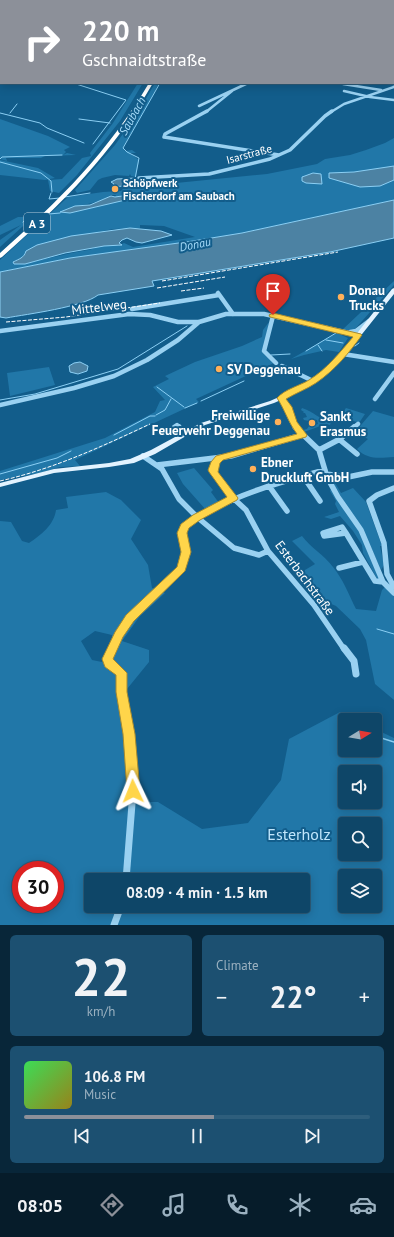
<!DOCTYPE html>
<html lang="en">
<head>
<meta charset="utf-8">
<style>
  :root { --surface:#0e4668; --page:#1c5071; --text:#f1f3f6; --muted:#9bb1c0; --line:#2e5e7c; --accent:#8c9099 }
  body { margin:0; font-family:"PT Sans",sans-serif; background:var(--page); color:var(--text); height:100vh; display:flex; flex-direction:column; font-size:15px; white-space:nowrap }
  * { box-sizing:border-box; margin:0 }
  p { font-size:13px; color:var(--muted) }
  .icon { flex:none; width:22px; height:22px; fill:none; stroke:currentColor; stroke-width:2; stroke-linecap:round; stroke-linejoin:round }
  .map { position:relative; height:925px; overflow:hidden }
  .drawer { display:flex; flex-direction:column; gap:10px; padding:10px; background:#082639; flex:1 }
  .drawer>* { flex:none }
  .banner { position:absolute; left:0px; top:0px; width:394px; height:84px; box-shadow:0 2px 10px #0003,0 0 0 1px var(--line); background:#8c9099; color:#fff; overflow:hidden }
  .needle { width:26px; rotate:79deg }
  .tools { position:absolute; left:338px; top:713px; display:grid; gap:8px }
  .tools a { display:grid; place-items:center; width:44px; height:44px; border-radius:4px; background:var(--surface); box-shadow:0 2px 10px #0003,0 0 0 1px var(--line); font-size:20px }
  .speed { position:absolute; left:12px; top:861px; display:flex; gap:8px; font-size:20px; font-weight:700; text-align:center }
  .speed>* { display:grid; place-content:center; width:52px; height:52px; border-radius:50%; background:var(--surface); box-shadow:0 2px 10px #0003,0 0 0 1px var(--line); line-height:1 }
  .speed .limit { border:6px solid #d22; background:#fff; color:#111 }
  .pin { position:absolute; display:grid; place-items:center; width:34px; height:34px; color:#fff; margin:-41px -17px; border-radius:50% 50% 50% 0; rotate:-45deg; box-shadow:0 0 4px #0007 }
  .pin .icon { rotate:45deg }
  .me { position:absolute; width:44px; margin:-22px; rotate:358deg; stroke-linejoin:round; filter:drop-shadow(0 0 3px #0008) }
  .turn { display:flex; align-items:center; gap:14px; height:84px; padding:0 16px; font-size:18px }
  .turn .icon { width:52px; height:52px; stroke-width:2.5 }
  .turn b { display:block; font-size:28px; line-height:34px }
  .big { font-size:30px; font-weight:800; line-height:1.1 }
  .drawer .tile { flex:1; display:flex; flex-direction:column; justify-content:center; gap:6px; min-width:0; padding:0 14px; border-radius:6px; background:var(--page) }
  .drawer .dial { align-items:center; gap:0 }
  .dial b { font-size:52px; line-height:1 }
  .song { display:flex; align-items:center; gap:12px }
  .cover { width:48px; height:48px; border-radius:6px; background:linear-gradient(135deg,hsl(130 70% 55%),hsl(50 70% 35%)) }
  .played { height:4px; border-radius:2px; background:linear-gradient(90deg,var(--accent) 55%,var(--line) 55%) }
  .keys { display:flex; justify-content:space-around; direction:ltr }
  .heat { display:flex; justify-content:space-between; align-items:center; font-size:22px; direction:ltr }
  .drawer .tiles { flex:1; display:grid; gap:10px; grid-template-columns:1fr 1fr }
  .tile:last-child { grid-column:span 2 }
  .trip { position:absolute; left:84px; top:873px; width:226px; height:40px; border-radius:4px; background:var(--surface); box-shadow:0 2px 10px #0003,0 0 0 1px var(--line); font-weight:800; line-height:40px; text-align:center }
  .dock { display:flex; height:64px; justify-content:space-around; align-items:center; background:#061c2a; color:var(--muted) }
  .dock .icon { width:28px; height:28px }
  .dock .on { color:var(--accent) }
  .dock b { font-size:18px; color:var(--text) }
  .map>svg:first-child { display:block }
  .green { fill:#2177a8; fill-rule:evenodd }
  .water { fill:#4c82a3; stroke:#8bcff4 }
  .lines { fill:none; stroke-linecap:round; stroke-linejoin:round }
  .stream-far1 { stroke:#8bcff4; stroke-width:1 }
  .stream { stroke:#8bcff4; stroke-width:1.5 }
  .minor-far4 { stroke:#9ad1f1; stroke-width:2.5 }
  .minor-far3 { stroke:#9ad1f1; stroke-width:3.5 }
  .minor-far2 { stroke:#9ad1f1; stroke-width:4.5 }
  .minor-far1 { stroke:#9ad1f1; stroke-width:5.5 }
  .minor { stroke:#9ad1f1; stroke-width:7 }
  .major { fill:#e3f3ff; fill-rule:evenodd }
  .highway { fill:#fff; fill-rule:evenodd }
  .rail { stroke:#fff; stroke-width:1; stroke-dasharray:4 1.5; stroke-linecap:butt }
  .route { fill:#ffd54a; stroke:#a68a30 }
  .poi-dot { fill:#ffb059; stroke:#125d8b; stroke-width:1.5 }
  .labels { text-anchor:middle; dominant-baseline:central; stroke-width:4; stroke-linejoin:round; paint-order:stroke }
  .far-street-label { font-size:11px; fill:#fff; stroke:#125d8b }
  .far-poi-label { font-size:11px; font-weight:bold; fill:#fff; stroke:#125d8b; text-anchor:start }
  .far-water-label { font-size:12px; font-style:italic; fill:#a5daf8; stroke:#125d8b }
  .shield { fill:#125d8b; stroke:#b8cedc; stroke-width:1 }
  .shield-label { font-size:12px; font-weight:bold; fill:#fff }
  .poi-label { font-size:13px; font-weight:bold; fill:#fff; stroke:#125d8b; text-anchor:start }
  .street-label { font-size:13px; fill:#fff; stroke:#125d8b }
  .near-park-label { font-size:16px; fill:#c0e6fc; stroke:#125d8b }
</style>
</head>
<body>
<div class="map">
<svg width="394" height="925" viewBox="0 0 394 925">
  <rect width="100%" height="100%" fill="#125d8b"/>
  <path class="green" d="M138,83H143L120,121L77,175L59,193L50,191L48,180L62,179L82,158L91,156L90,153L113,123Z
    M155,83H159L155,91L123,147L125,151L132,150L136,153H130L139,160L136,177L131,176L130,174L129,176L115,175L102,178L98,180L90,190L77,193L75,190L115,145L137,114Z
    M0,119L48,136L70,147L64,150L66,152L63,155L67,153L76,155L45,156L41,158H6L7,161L0,159Z
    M394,138V200L242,233L193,241L70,258L0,272V260L68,197L103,192L121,191L123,189L136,187L267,174L317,164L325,159L350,155L366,150L385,143ZM129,194L144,198L148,197L139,200L134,198L70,213H60C75,203 96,206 111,195H116L115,197ZM140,225L164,226L195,237L133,247L124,243L118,246C109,242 97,248 88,250C63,254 38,262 14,264L13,261L21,259L37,245L113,229L140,228Z
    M0,160L38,168L55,178L45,180L0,175Z
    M18,217H33L0,247V240L21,225L0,235V226Z
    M394,281V285L355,329L341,331Z
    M269,322L264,354L274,363L196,399L199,402L75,460L80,466L60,467L40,473L0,480V471L105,438L155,412L160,401L165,400L153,387L169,379L165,376L195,362L242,346L262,337L263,330Z
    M337,333L348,338L339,352L326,350L304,355L291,359Z
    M49,367L55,385L10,396L7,373Z
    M302,408C313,411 320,420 331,422L330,425L326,424L304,432L303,430L307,429L309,426L318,424L317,420L313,419L309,421L304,420L303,418L307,417L305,413H303L304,412L301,410Z
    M346,408L365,414L359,423L340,416Z
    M373,411L394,417V457C379,458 368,460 357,449L368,439L355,432Z
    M194,468L213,490L211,492L219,503L206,510L183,484L177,473Z
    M329,476H331L341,493L353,488L366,502L382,546H380L384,565L381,570L371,548Z
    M331,489L360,532L381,581L377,579L363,553L362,545L353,531L340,516L331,519L324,517L339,512L335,504L336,501L330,491Z
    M106,492L121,500L141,520L131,539L148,565L152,588L165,593L140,616L122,641L149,650V662L127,689L125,673L110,663L112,651V635L95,631L81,641L92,660L107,663L119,674L118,681L123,716L121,719L122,723H125L132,791L130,802H158L202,829L248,823L281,780L289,739L340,712L357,720H345V750H375V729L394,738V925H0V521L11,522L22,541L29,543C41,535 54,525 56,510L68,508L66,497ZM345,772H375V802H345ZM345,824H375V854H345ZM21,870H55V904H21ZM345,876H375V906H345ZM91,880H303V906H91Z
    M302,536C311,548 324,555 333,567C343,579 349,595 356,609L376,611L382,590L385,587L394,596V700L375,684L366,640L360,629L336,606L315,597L299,581L305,570L315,564L292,541Z"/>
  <path class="water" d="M394,166V180L380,186L360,187L329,178V173L354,172Z
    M313,173L321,174L322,184L306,183L302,181V177Z
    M135,178L137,179C131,186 122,187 113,186L114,184L111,182L117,179Z
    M136,194L144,198L153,197L152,199C145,201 140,201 134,198L70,213L60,212L75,206L90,205L111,196L115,197Z
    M394,200V238L330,252L152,281L154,286L98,295C83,307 28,314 6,318L0,317V272L70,258L193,241L242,233Z
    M130,228L161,231L172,235L142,243L136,242L127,238L122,240L119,243L122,245L104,246L65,253L25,264H14L13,262C19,259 24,258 26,251L37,245L71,236Z
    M80,362L88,366L87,371L78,374L70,372L69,366L74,363Z"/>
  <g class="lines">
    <path class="stream-far1" d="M180,0L182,1
      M73,83L126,100L93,144
      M0,113L40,123L47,128L84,143
      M10,113L17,104
      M79,119L110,123
      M0,159L2,157L62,155
      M0,162L41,173L51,181L52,192
      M135,179L139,158L127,152L123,148L160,83
      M51,193L49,199L60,198
      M65,197L90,193
      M49,214L60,213
      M23,222L33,214H44
      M326,340L343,343
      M318,345L322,351
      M355,346L359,343
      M306,351L336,333
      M271,355L290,354
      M157,387L184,407
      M0,400L35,394L118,369L187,326
      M201,401L244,381
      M185,408L197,403
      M156,415L165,410L171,399
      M114,435L150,416H155
      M0,474L57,458L71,451
      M377,629L394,634"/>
    <path class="stream" d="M358,718L359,720
      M375,736L394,742"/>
    <path class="minor-far4" d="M385,83L394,84
      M343,84L381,90
      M344,91L370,97L394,100
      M199,106L248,83
      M206,112L232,91
      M331,112L344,104L394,87"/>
    <path class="minor-far3" d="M207,111L165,134L164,137L279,155
      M139,178L209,174L270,159L290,150L325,116L332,111"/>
    <path class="minor-far2" d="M218,293L233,314
      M132,309L219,295
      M273,316L264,351L276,363
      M0,331L129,314L150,315L178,322H198
      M350,332L356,331L369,321
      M343,354L394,362
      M282,366L313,381
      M281,398C287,408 289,420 296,428
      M375,399L394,373
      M0,405L74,388L114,376L147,360L178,340L199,322L226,314H264L358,335
      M174,427L177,425L180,428
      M353,428L358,424"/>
    <path class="minor-far1" d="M179,427L184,434
      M295,427L319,450L327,477L338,497L361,530L383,582L394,593
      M340,440L357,454
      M319,450L340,439L354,427
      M143,456L162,469L179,499L197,517L234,548L259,555L268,551
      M220,458L214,465V472L233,498L246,510L268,551L314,605L344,649
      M157,465L231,456L302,435
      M326,474L348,477L372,472H394
      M303,476L320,501
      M269,486L287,511
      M394,488L377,495L369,501L384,543L387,574L394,587
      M342,527L346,533L324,536L323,533Z
      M346,533L375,581L383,582
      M339,568L363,562
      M112,649C122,624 144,606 163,587C170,581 180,573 184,564C188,553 182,541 182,530C187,521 198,517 207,512C244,492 284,481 325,470"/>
    <path class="minor" d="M112,648L108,663L122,673V701L129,734L133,791L126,880
      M344,648L354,661L356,674
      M114,925L121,906"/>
    <path class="major" d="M370,0H374V1H370Z
      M393,59H394V61H393Z
      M394,288V294L339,363L315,382L292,395L274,403L205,425L155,454L134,463L109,467L54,473L0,487V483L54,469L109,463L130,459L151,450L201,423L270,401L288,393L311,380L335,361L392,289Z"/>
    <path class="highway" d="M149,83H153C112,154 63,203 2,257L0,258V253C60,200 108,152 149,83Z"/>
    <path class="rail" d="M162,281L338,252
      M157,288L225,277
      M181,291L204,288
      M6,322L66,317L160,303
      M0,481C53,469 101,447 150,424"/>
  </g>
  <path class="route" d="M273,313L361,334L362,335C349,353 335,370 316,383C307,389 296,393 286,399L292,407L297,422L307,435L306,437L223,460L220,463L218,472L238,498L237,500L200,520L189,528L187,533L191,552L185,571L134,621L123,637L113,659L127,673V692L135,734L140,791L138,795L133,797L129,795L127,791L123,734L116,692V675L105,667L102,659L115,632L126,615L177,567L181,552L177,533L181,524L193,515L227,497L209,472L208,470L211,462L216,456L297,434C288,422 285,410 277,398C285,389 299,386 309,380C327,369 340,352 353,337L270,317L269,315Z"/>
  <g class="poi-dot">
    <circle cx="115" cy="189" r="4"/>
    <circle cx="341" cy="297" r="4"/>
    <circle cx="219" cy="369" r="4"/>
    <circle cx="278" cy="422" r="4"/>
    <circle cx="312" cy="423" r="4"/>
    <circle cx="253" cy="469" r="4"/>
  </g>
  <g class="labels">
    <g class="far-street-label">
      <text transform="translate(249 154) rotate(-15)">Isarstraße</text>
    </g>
    <g class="far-poi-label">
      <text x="123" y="183">Schöpfwerk<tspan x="123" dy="13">Fischerdorf am Saubach</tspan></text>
    </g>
    <g class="far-water-label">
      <text transform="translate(132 116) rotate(-61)">Saubach</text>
      <text transform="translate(195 244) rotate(-11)">Donau</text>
    </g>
    <rect class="shield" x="24" y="213" width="26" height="20" rx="3"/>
    <g class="shield-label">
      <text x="37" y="223">A 3</text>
    </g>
    <g class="poi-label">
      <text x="349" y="290">Donau<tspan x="349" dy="15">Trucks</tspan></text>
      <text x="227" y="369">SV Deggenau</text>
      <text x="270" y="415" text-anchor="end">Freiwillige<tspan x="270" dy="15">Feuerwehr Deggenau</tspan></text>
      <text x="320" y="416">Sankt<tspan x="320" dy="15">Erasmus</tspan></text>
      <text x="261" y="462">Ebner<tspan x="261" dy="15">Druckluft GmbH</tspan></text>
    </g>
    <g class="street-label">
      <text transform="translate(99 307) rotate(-7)">Mittelweg</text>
      <text transform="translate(305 578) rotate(53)">Esterbachstraße</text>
    </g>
    <g class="near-park-label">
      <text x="299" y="834">Esterholz</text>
    </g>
  </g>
</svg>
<div class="tools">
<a><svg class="needle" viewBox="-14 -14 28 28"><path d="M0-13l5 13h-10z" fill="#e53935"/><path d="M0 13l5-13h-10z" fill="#9bb1c0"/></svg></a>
<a><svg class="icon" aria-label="sound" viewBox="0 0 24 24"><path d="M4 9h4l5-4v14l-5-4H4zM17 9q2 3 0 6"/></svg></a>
<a><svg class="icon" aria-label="search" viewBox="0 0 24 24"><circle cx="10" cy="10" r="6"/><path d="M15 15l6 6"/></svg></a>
<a><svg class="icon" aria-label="layers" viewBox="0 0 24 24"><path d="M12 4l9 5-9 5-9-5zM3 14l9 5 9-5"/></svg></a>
</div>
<div class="speed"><div class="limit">30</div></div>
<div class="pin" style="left:273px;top:315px;background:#d93025"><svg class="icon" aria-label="arrive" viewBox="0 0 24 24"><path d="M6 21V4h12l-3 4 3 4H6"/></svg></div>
<svg class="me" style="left:133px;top:791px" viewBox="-20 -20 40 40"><path d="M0-17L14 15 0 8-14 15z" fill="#ffd54a" stroke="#fff" stroke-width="4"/></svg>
<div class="trip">08:09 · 4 min · 1.5 km</div>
<div class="banner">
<div class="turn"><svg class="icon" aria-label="right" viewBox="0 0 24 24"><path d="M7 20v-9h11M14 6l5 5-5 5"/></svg><div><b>220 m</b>Gschnaidtstraße</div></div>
</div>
</div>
<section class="drawer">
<div class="tiles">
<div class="tile dial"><b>22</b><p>km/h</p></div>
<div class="tile"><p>Climate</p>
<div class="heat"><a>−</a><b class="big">22°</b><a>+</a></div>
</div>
<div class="tile">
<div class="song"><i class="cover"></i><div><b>106.8 FM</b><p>Music</p></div></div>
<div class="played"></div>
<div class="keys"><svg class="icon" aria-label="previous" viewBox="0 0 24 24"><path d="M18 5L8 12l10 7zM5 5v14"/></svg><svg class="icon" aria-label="pause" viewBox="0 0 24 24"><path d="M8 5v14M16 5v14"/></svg><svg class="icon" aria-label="next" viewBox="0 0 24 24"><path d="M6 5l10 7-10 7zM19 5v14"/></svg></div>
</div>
</div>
</section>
<nav class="dock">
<b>08:05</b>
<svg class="icon on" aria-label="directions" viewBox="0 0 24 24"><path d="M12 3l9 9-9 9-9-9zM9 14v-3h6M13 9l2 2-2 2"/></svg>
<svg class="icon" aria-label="music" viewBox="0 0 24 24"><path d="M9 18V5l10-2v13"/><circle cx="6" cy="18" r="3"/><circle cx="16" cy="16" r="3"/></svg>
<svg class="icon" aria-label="phone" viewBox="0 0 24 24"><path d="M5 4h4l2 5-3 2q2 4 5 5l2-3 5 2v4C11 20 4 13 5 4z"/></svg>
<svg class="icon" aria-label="climate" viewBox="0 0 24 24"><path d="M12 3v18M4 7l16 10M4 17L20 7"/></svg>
<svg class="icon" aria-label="car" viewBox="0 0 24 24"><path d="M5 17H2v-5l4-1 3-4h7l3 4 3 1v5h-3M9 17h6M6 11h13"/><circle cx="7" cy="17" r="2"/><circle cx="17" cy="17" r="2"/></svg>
</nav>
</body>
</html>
